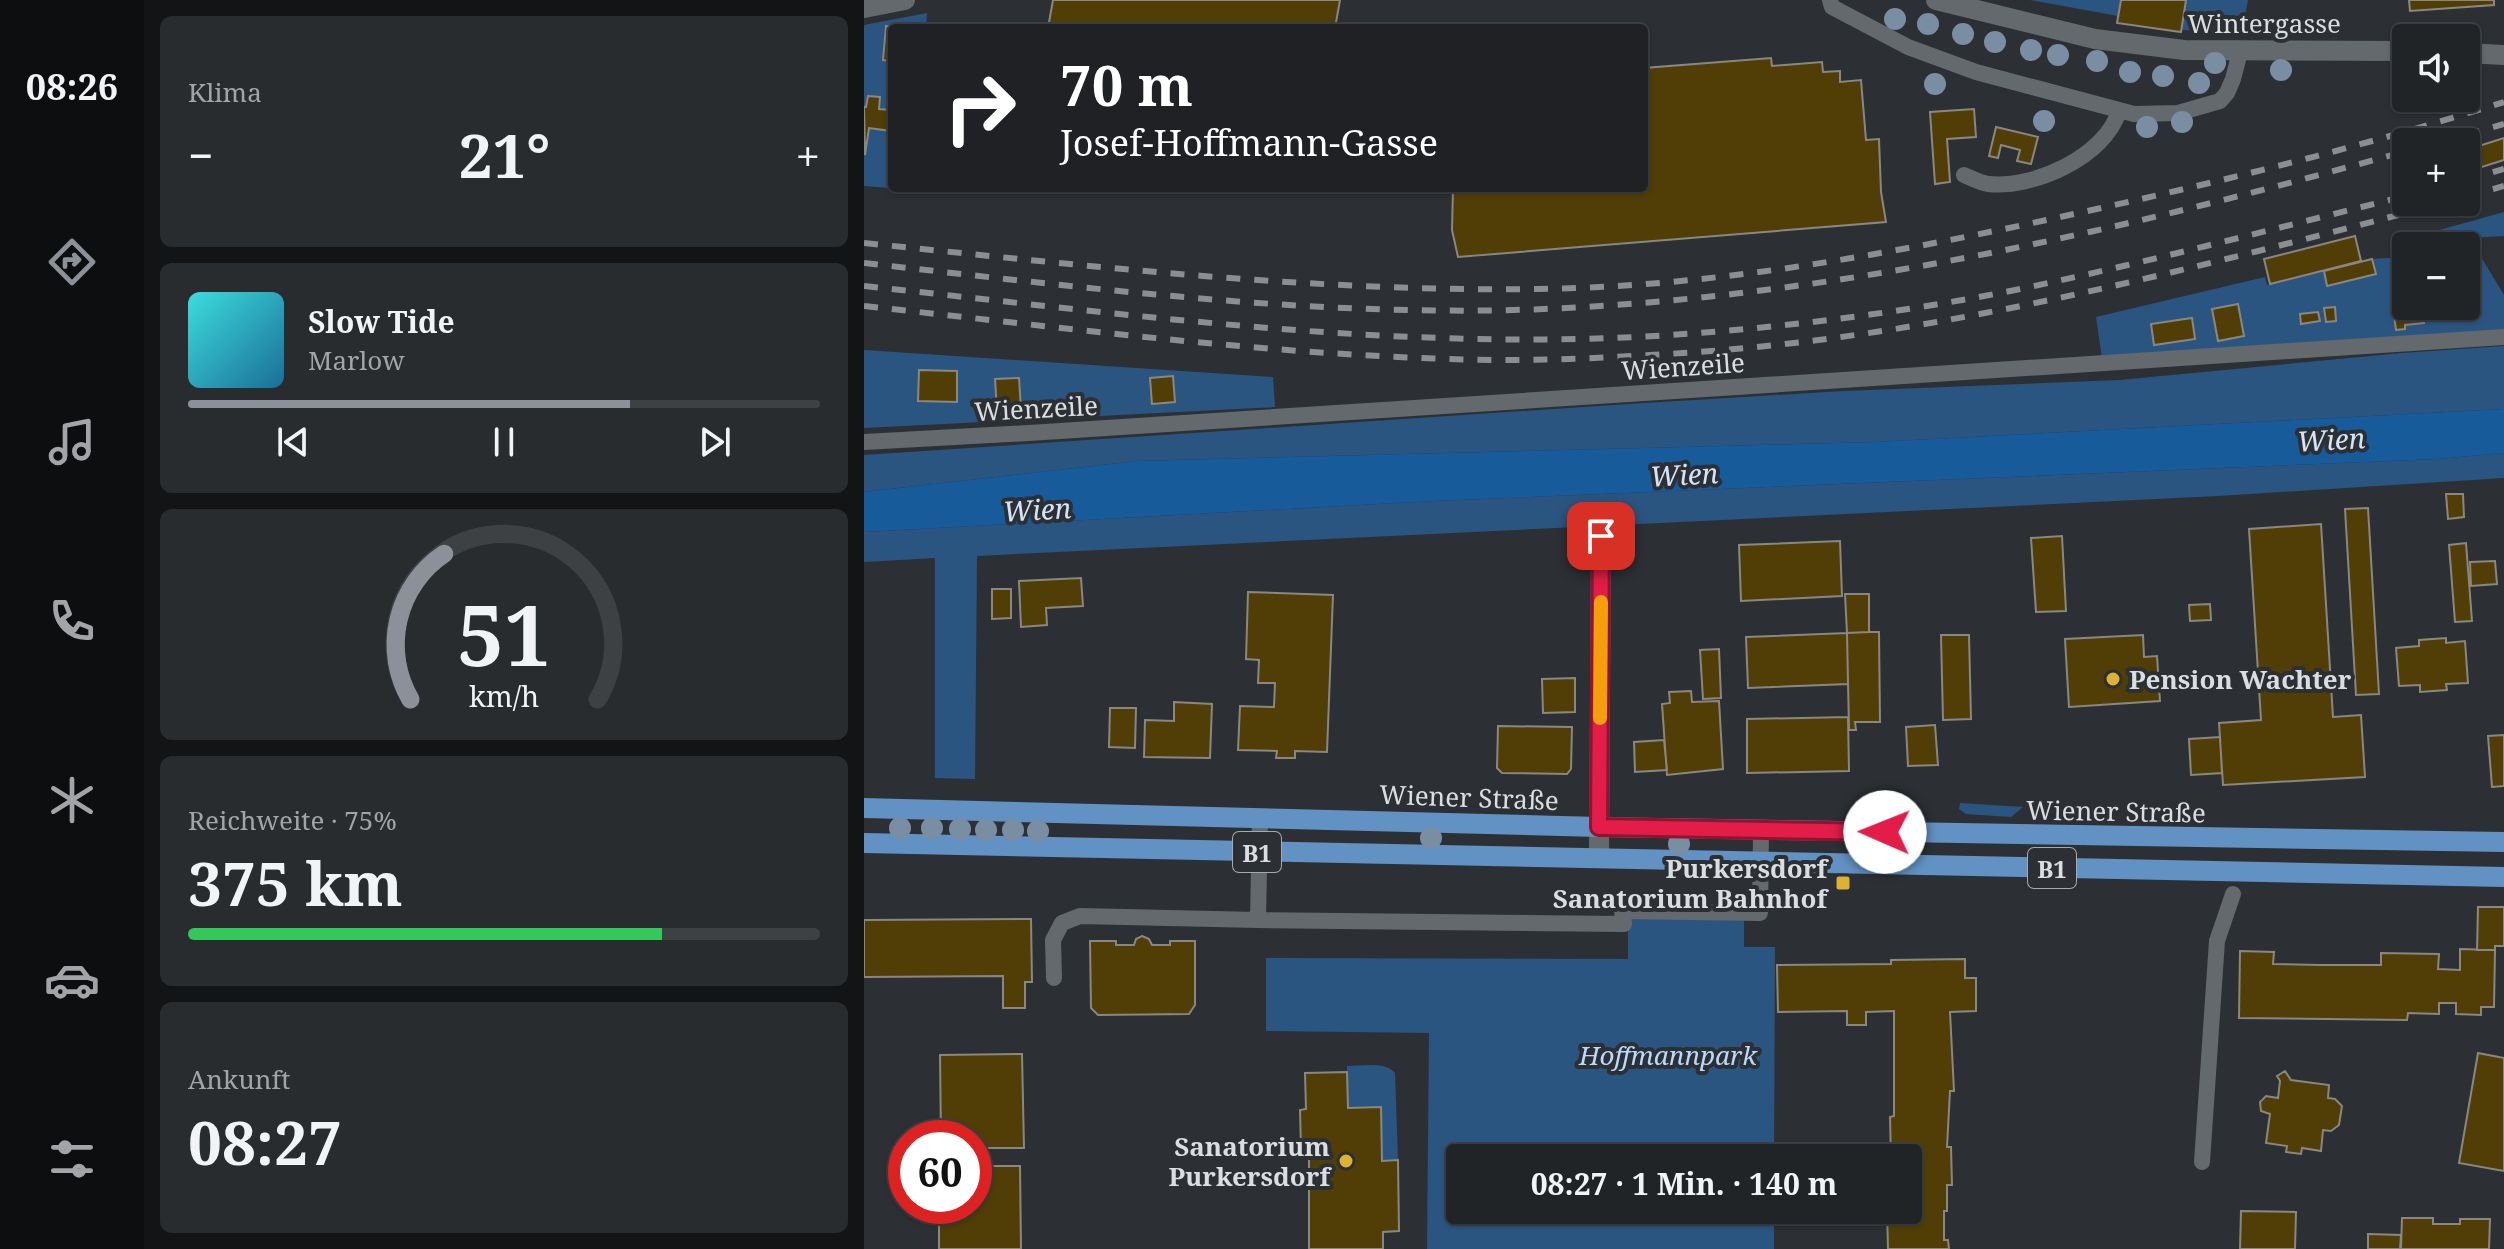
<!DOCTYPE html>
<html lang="de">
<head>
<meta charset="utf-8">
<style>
  :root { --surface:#212427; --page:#292c2f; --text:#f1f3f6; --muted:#a2a4a7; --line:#3e4144; --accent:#8c9099 }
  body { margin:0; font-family:"Noto Serif",serif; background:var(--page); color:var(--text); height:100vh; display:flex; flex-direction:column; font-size:30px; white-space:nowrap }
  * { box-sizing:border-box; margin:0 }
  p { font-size:26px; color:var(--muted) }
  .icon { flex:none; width:44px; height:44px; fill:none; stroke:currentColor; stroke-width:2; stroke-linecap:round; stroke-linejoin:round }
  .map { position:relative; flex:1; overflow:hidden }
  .drawer { display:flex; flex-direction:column; gap:16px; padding:16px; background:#121415; width:720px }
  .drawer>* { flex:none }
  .guide { position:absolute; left:24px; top:24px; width:760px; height:168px; border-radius:8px; box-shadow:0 2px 6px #0004,0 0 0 2px var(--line); background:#202124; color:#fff; overflow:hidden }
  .buttons { position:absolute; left:1528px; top:24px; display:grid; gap:16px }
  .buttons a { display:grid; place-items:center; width:88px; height:88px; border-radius:8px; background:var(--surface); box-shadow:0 2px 6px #0004,0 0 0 2px var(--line); font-size:40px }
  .speed { position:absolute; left:24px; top:1120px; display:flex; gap:16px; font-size:40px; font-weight:700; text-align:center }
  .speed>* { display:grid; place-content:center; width:104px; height:104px; border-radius:50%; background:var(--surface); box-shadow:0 2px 6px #0004,0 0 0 2px var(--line); line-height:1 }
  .speed .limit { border:12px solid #d22; background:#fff; color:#111 }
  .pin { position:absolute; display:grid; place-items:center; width:68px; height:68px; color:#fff; margin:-34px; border-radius:16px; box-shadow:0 4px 12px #0006 }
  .me { position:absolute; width:88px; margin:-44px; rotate:271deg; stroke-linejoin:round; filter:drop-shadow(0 0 6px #0008) }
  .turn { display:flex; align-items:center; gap:28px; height:168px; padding:0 40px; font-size:36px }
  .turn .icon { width:104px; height:104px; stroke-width:2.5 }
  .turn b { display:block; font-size:56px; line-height:68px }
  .big { font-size:60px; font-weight:700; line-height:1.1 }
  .drawer .widget { flex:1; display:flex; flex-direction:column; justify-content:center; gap:12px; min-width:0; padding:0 28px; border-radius:12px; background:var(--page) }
  .drawer .dial { align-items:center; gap:0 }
  .dial svg { height:208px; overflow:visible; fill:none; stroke:var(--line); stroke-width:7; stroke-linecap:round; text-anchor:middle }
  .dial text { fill:var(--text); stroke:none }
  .song { display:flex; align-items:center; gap:24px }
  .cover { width:96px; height:96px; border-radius:12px; background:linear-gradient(135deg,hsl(180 70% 55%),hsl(200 70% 35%)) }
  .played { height:8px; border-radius:4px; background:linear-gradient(90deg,var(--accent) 70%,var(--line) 70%) }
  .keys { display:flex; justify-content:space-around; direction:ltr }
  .heat { display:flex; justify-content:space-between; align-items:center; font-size:44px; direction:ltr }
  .charge { height:12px; border-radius:6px; background:linear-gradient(90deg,#34c759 75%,var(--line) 0) }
  .trip { position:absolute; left:582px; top:1144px; width:476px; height:80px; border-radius:8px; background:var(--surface); box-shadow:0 2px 6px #0004,0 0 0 2px var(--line); font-weight:700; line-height:80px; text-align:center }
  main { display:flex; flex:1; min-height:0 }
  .dock { display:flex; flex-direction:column; width:144px; justify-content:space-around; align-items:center; background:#0d0e10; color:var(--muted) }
  .dock .icon { width:56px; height:56px }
  .dock .on { color:var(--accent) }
  .dock b { font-size:36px; color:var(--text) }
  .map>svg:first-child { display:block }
  .green { fill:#2b5581 }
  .water { fill:#185b9a }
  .building { fill:#513e07; stroke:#898780; stroke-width:2 }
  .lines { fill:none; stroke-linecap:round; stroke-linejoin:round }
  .lane { stroke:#64696e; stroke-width:16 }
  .street { stroke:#64696e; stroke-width:20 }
  .primary { stroke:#6291c3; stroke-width:20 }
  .rail { stroke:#8b8f92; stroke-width:6; stroke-dasharray:14 14; stroke-linecap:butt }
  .tree { fill:#7a8ea3 }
  .route-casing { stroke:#92132f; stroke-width:20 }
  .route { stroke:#e11d48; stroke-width:14 }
  .slow { stroke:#f59e0b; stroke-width:14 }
  .poi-dot { fill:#ddb133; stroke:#2c3034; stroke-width:3 }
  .labels { text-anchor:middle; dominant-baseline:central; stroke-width:8; stroke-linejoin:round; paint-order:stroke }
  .shield { fill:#2c3034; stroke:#a6aaad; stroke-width:2 }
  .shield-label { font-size:24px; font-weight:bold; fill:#dbdee1 }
  .street-label { font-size:26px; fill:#dbdee1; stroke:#2c3034 }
  .poi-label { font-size:26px; font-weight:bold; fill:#dbdee1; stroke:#2c3034; text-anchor:end }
  .park-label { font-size:26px; font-style:italic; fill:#b9dafd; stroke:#2c3034 }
  .water-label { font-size:28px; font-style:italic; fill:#d4e4f6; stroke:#2c3034 }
</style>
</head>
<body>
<main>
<nav class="dock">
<b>08:26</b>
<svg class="icon on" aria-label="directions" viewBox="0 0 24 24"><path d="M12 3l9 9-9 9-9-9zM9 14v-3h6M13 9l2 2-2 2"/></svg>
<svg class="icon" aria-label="music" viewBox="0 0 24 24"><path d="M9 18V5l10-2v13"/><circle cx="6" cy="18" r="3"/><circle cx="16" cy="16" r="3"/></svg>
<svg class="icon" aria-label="phone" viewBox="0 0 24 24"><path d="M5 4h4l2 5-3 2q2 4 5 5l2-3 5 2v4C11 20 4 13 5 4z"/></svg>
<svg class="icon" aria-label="climate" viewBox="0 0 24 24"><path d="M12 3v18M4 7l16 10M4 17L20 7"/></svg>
<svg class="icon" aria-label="car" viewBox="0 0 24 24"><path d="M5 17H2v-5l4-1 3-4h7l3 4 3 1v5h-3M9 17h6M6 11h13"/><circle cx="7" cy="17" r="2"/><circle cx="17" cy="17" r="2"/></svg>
<svg class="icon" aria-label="filters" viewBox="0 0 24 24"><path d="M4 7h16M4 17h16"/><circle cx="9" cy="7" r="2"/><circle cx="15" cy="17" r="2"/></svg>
</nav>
<section class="drawer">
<div class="widget"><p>Klima</p>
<div class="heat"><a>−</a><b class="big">21°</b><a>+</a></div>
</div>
<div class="widget">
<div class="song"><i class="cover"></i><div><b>Slow Tide</b><p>Marlow</p></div></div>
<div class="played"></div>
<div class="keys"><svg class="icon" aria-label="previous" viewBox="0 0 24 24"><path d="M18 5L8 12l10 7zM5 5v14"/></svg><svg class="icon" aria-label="pause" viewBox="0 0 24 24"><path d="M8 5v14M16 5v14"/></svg><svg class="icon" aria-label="next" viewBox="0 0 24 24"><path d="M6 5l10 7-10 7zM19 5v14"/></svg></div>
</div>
<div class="widget dial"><svg viewBox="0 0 100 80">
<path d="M14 69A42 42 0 1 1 86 69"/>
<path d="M14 69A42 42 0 0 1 27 13" stroke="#8c9099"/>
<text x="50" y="56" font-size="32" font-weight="700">51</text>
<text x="50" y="72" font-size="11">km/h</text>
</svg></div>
<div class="widget"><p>Reichweite · 75%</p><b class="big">375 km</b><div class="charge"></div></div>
<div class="widget"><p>Ankunft</p><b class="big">08:27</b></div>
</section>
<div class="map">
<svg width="1640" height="1249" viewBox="0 0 1640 1249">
  <rect width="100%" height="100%" fill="#2c3034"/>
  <path class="green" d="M1166,0H1384L1378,32C1335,32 1295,29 1253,23L1254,16Z
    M63,13L62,28H28V188H130C86,191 44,190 0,186V25Z
    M1640,212V236L1532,242Z
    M1614,252L1640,295V333L1238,358L1232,317L1401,277L1403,285L1460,271L1463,285L1512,273L1508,259L1542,257V306H1602V253Z
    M1640,346V409L1011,442L273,461L0,492V455L765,404L980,391L1256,380L1538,353Z
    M0,350L409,377L411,407L0,428Z
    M1640,453V478L1354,496L113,556L111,779L71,778V558L0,562V532L570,501L1574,459Z
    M1096,803L1159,807L1147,817L1102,814L1095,809Z
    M764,916L880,917V947H911L910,1158H596V1210H910V1249H563L565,1033L402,1031V958L764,959Z
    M483,1066C498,1066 521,1061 531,1073L534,1160L518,1161L517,1107L484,1108Z"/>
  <path class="water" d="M1640,409V453L1574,459L570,501L0,532V492L273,461L1011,442Z"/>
  <path class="building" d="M189,0H476L471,28H184Z
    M1257,0H1322L1317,32L1253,23Z
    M1545,0H1630V5L1546,11Z
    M22,26L37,28H28V61L19,60Z
    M907,58L908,66L958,62L959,72L976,71V82L997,80L1002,140L1015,139L1017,192L1022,222L594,257L588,230L589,188H780V68Z
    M4,96L16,97L15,109L28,110V131L5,128L1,155L0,107H2Z
    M1110,109L1112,137L1083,139L1086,182L1071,184L1066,112Z
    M1132,127L1174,137L1167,164L1153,161L1156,150L1137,145L1134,158L1125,156Z
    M1640,138V160L1602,172V150Z
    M1491,236L1497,261L1406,284L1400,259Z
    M1508,259L1512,274L1463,286L1460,271Z
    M1538,297H1542V306H1558L1560,323L1541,325V329L1532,330L1529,308L1539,307Z
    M1374,304L1380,336L1354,341L1348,309Z
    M1471,307L1472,321L1462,322L1460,308Z
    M1454,312L1456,321L1437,324L1436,314Z
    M1328,318L1331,339L1290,345L1287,324Z
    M55,370L93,371V402L54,401Z
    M309,376L311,402L288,404L286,378Z
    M155,378L157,410L133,411L131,379Z
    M1582,494H1599L1600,517L1584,519Z
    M1504,508L1515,694L1492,695L1481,509Z
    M1457,524L1469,717L1497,715L1501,777L1359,785L1355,723L1397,720L1385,529Z
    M1198,536L1202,611L1172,612L1167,538Z
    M976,541L978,596L877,601L875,545Z
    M1602,543L1608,621L1591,622L1585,545Z
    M1631,561L1633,584L1607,586L1606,562Z
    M217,578L219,606L182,608L183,625L157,627L155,581Z
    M128,589H147V618L128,619Z
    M384,592L469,595L463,752L431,751V758H412L413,751L374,750L376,706L410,707L411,683H394L395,660L382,659Z
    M981,594H1005V632L983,633Z
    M1346,604L1347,620L1326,621L1325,605Z
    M1005,632H1015L1016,722H991L992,730H985L983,633Z
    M983,633L984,684L884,688L882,637Z
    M1077,635H1105L1107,719L1079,720Z
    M1279,635L1280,657L1293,656L1296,701L1205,707L1201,639Z
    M1582,638V643L1601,641L1604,683L1582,684L1583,690L1556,692V685L1535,686L1532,648L1555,646V640Z
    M855,649L857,698L839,699L836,650Z
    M711,678V712L679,713L678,679Z
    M827,691L828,702L855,701L859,769L803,775L798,704L806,703L805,692Z
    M310,702L348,704L346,758L280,757L281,720L310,721Z
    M246,708H272L271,748L245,747Z
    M984,717L985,771L883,773V719Z
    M1071,725L1074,765L1044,766L1042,727Z
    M634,726L708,727L707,769L703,774L638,773L633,768Z
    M1640,735V786L1628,787L1624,736Z
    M1356,737L1358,773L1327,775L1325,739Z
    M800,740L803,770L771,772L770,742Z
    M1614,907H1640V946H1631V950H1613Z
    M167,919L168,982H161V1008H139V976L0,977V920Z
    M278,936L285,939L288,945H306V941H331V1005L325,1014L234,1015L227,1008L226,941H252V945H270L272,939Z
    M1596,949L1631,950L1630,1007H1617V1015L1592,1014V1003H1575V1014L1544,1013L1543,1020L1375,1018L1376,951L1410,952L1409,964L1456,965H1517V953L1575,954L1574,969L1596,970Z
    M1101,959V978H1112V1011L1086,1012L1090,1091H1086L1083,1147H1087L1088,1185H1083V1211H1080V1240H1084L1085,1249H1024L1023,1210H1044V1158H1027L1026,1117L1030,1116V1011L1002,1012V1025H983V1011L914,1012L913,965L1027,964V960Z
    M1614,1053L1640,1058V1171L1595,1163Z
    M158,1054L160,1148H110V1138H77L76,1055Z
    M1421,1071L1427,1080L1465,1085L1464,1098L1471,1099L1478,1106L1475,1125L1467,1131L1459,1130L1457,1151L1438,1148L1437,1154L1422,1152L1423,1146L1402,1143L1406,1114L1397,1111L1396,1102L1402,1096L1414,1098L1416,1081L1413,1076Z
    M483,1072L484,1108L517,1107L518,1161L534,1160L535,1231L519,1232V1249H445V1147H437L436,1110L442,1109L441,1073Z
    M110,1166H156L157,1249H75V1206H110Z
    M1377,1211L1432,1212L1431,1249H1376Z
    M1538,1218H1569V1224H1596V1219H1626L1625,1249H1537Z
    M1504,1234L1537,1235L1536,1249H1504Z"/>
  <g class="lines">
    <path class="lane" d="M966,0L968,7L1044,47L1112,72L1270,114L1314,113L1356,101L1363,93L1369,79L1376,52
      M1100,175C1107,178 1116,183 1124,184C1169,189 1241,157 1255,111
      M0,442L165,433L1640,337
      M396,818L394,920L760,924L758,911L896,913L897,830
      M190,978L189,940L198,923L216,916L394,920
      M1338,1162L1353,941L1369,894"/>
    <path class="street" d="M1072,0L1231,39L1320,50L1542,51
      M0,8L41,0
      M1602,53L1640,55
      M735,858L737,536"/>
    <path class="primary" d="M0,808L735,827L1640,842
      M0,843L1640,877"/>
    <path class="rail" d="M1575,142L1640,124
      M1602,180L1640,169
      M1602,197L1640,186
      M0,243C225,266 448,292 675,289C845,287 1021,255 1187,219C1340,186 1491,149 1640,102
      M0,263C224,288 455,318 680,309C973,297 1261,230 1542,151
      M0,286C272,315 546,354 820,334C934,326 1049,311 1161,288C1289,261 1416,227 1542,196
      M0,306C195,327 389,353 585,359C663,362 742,358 819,353C1079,337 1333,267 1584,202"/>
  </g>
  <g class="tree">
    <circle cx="1031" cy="19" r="11"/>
    <circle cx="1064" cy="24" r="11"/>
    <circle cx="1099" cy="34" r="11"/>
    <circle cx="1131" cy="42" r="11"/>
    <circle cx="1167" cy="50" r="11"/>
    <circle cx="1194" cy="55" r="11"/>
    <circle cx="1233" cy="61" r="11"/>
    <circle cx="1351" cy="63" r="11"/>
    <circle cx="1417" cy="70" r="11"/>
    <circle cx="1266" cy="72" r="11"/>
    <circle cx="1299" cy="76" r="11"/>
    <circle cx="1335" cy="83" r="11"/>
    <circle cx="1071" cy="84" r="11"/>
    <circle cx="1180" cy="121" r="11"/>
    <circle cx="1318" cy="122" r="11"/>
    <circle cx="1283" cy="127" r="11"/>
    <circle cx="36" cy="828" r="11"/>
    <circle cx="68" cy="828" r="11"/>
    <circle cx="96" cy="829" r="11"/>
    <circle cx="122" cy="830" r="11"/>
    <circle cx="149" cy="830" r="11"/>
    <circle cx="174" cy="831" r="11"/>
    <circle cx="567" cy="838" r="11"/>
    <circle cx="815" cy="844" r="11"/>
  </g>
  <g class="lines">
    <g class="route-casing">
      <path id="route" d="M737,536L735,827L1021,832"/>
    </g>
    <use href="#route" class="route"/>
    <path class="slow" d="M736,718L737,602"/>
  </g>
  <g class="poi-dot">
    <circle cx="1249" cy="679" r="8"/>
    <rect x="971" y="875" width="16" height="16" rx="4"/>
    <circle cx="482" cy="1161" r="8"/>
  </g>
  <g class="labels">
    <g class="shield">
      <rect x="369" y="832" width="48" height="40" rx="6"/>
      <rect x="1164" y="848" width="48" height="40" rx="6"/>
    </g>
    <g class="shield-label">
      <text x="393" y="852">B1</text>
      <text x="1188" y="868">B1</text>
    </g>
    <g class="street-label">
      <text x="1400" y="23">Wintergasse</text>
      <text transform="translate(819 366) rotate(-4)">Wienzeile</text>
      <text transform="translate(172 408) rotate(-3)">Wienzeile</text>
      <text transform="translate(605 797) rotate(2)">Wiener Straße</text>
      <text transform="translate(1252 811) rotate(1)">Wiener Straße</text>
    </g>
    <g class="poi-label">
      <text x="1265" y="679" text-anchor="start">Pension Wachter</text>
      <text x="963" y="868">Purkersdorf<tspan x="963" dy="30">Sanatorium Bahnhof</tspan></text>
      <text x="466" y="1146">Sanatorium<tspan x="466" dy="30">Purkersdorf</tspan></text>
    </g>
    <g class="park-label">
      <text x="804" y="1055">Hoffmannpark</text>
    </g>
    <g class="water-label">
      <text transform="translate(1467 439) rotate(-3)">Wien</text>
      <text transform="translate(820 474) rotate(-3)">Wien</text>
      <text transform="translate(173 509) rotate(-3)">Wien</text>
    </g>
  </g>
</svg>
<div class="buttons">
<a><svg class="icon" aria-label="sound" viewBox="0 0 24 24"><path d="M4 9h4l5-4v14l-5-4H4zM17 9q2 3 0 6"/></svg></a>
<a>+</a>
<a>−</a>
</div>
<div class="speed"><div class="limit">60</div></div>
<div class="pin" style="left:737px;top:536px;background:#d93025"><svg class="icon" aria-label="arrive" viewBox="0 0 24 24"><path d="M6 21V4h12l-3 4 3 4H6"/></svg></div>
<svg class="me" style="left:1021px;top:832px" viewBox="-20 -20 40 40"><circle r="19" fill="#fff"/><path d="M0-13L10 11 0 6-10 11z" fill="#e11d48"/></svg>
<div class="trip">08:27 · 1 Min. · 140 m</div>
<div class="guide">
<div class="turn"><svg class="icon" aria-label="right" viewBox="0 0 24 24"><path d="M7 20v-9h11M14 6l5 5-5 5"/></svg><div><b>70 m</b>Josef-Hoffmann-Gasse</div></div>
</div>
</div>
</main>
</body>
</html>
